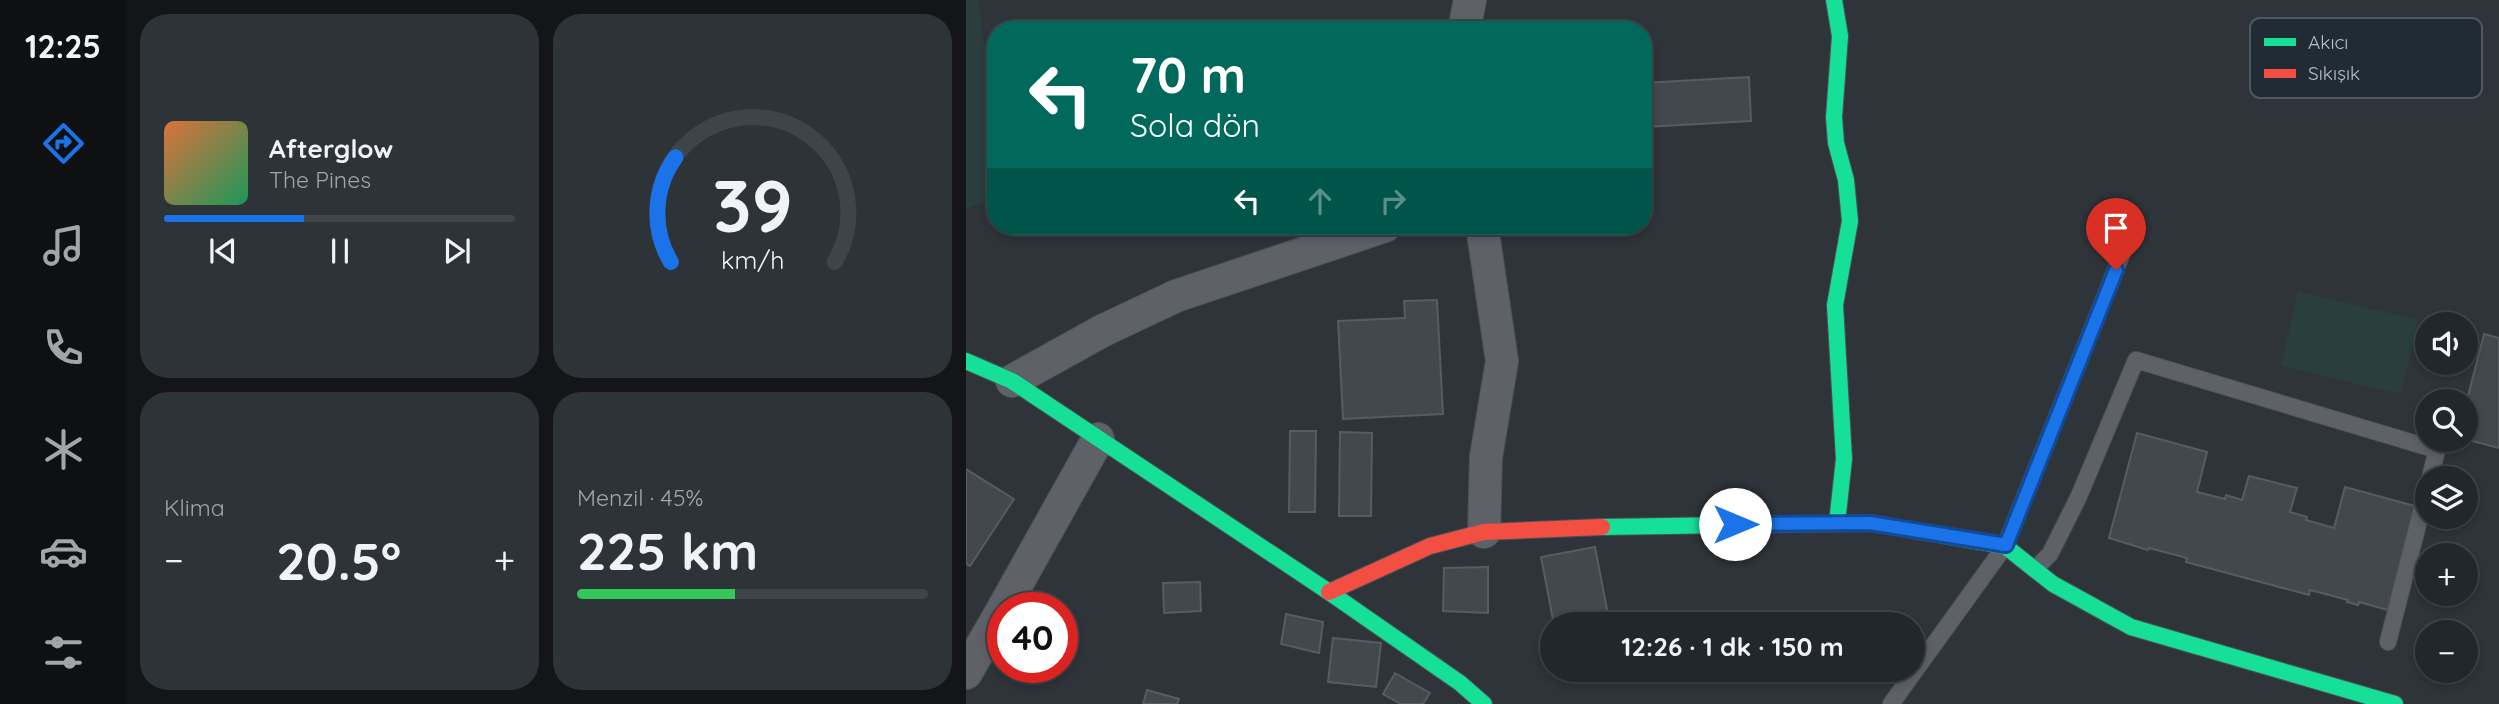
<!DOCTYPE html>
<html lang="tr">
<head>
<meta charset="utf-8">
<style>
  :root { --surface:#22272c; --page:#2e3338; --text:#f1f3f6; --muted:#a2a5a9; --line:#3f4448; --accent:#1a73e8 }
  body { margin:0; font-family:Quicksand,sans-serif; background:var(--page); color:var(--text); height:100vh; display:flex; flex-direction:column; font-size:26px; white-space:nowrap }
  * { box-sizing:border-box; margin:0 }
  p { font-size:23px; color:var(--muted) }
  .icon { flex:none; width:38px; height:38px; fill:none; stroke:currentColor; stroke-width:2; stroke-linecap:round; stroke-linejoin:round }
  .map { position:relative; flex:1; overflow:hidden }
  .details { display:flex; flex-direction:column; gap:14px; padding:14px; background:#131518; width:840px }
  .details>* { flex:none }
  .banner { position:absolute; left:21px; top:21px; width:665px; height:214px; border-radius:28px; box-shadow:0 4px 10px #0003,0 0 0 2px var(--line); background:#00695c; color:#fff; overflow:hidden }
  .buttons { position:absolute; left:1449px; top:312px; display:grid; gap:14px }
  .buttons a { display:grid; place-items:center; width:63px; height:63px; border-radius:50%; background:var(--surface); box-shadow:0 4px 10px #0003,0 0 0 2px var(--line); font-size:35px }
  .speed { position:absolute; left:21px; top:592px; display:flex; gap:14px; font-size:35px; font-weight:700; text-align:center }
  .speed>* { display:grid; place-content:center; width:91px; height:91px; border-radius:50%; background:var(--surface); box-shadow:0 4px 10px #0003,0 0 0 2px var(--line); line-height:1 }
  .speed .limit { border:10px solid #d22; background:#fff; color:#111 }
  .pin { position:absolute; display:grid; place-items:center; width:60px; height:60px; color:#fff; margin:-72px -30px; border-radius:50% 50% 50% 0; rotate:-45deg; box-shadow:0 0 7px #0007 }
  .pin .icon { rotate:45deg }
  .me { position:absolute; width:77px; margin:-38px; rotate:90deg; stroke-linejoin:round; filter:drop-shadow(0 0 5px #0008) }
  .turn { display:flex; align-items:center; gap:24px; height:147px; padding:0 28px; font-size:32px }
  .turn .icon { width:91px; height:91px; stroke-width:2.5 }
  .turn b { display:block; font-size:49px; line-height:60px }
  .lanes { display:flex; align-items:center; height:66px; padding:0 28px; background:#0003; justify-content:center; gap:35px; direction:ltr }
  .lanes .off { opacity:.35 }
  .big { font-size:52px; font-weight:800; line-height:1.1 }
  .details .widget { flex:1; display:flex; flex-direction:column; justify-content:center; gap:10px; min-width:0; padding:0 24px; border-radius:28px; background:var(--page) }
  .details .dial { align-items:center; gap:0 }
  .dial svg { height:182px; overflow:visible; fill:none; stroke:var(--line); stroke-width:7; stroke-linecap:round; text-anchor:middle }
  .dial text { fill:var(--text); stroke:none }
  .song { display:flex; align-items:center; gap:21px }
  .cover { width:84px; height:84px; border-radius:10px; background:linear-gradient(135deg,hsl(20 70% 55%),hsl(150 70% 35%)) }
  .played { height:7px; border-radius:4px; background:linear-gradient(90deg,var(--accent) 40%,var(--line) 40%) }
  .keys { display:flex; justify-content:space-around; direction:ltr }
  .heat { display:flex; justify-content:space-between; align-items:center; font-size:38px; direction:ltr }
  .charge { height:10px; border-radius:5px; background:linear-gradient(90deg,#34c759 45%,var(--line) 0) }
  .details .tiles { flex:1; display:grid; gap:14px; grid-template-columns:repeat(2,1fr) }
  .trip { position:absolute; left:574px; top:612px; width:385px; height:70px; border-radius:35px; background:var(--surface); box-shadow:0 4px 10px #0003,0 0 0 2px var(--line); font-weight:800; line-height:70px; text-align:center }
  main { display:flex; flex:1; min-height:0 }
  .menu { display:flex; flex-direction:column; width:126px; justify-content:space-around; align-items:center; background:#0e1012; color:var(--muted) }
  .menu .icon { width:49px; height:49px }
  .menu .selected { color:var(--accent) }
  .menu b { font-size:32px; color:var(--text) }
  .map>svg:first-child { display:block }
  .green { fill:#2b3e3f }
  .building { fill:#42484e; stroke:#565c61; stroke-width:2 }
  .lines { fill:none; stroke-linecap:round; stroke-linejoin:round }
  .lane-casing { stroke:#4b5156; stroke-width:18 }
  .street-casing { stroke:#4b5156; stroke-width:34 }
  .fast-casing { stroke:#4b5156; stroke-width:18 }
  .jam-casing { stroke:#4b5156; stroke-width:18 }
  .lane { stroke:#5e6268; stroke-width:16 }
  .street { stroke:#5e6268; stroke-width:32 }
  .fast { stroke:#16e098; stroke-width:16 }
  .jam { stroke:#f24e42; stroke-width:16 }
  .route-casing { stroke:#114b97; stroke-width:18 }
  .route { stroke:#1a73e8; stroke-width:12 }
  .key { fill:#212b34; stroke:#4f5861; stroke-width:2 }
  .key-label { font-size:19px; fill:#b9c1c9 }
</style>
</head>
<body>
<main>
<nav class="menu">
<b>12:25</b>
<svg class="icon selected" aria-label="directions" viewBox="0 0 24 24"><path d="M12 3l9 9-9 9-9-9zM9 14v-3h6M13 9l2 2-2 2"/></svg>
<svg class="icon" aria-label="music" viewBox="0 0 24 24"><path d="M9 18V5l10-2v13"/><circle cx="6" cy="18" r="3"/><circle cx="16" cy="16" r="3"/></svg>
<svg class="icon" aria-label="phone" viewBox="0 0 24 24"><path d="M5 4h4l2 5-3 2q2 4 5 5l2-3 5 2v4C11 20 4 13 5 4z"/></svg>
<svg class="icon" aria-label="climate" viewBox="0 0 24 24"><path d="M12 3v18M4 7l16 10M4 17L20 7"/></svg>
<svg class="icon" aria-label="car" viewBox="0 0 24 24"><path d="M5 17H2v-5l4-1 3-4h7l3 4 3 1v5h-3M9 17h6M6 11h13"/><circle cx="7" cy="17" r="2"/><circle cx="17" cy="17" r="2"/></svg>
<svg class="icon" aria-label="filters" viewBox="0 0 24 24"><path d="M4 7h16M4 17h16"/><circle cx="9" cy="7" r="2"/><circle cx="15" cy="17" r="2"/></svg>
</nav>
<section class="details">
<div class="tiles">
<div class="widget">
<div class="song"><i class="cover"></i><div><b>Afterglow</b><p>The Pines</p></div></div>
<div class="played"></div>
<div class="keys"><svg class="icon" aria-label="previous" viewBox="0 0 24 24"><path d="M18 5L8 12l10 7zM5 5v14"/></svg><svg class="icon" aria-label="pause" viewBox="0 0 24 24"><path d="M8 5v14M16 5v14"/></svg><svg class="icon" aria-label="next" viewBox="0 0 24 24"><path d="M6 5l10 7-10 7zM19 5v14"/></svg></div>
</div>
<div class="widget dial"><svg viewBox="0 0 100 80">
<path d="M14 69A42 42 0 1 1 86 69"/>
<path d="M14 69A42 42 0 0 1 16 23" stroke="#1a73e8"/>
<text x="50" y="56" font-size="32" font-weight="700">39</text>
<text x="50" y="72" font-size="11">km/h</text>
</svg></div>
<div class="widget"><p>Klima</p>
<div class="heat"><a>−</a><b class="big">20.5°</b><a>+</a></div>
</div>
<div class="widget"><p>Menzil · 45%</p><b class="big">225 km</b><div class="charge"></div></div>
</div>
</section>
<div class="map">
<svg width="1533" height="704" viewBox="0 0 1533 704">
  <rect width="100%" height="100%" fill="#2e343a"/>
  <path class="green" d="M0,0H12L30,131V197L0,209Z
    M1332,291L1452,320L1435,394L1315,366Z"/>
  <path class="building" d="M783,77L785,121L680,127L677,83Z
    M471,300L477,414L377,419L372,321L439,318L438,301Z
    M1518,334L1533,338V448L1498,439L1500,404Z
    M324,431H350L349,512H323Z
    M374,432L406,433L405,516H373Z
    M1171,433L1241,452L1231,492L1259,499L1260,495L1276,500L1283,476L1331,488L1324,512L1341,517L1340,520L1368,528L1379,487L1449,506L1422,610L1393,602L1392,605L1381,602L1382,600L1344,590L1343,595L1220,562L1221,558L1183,548L1182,550L1143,538Z
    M0,469L48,499L4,566L0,564Z
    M629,547L644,625H588L575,557Z
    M522,567V613L477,611L478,568Z
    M234,582L235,611L198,613L197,583Z
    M320,614L357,622L353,653L315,644Z
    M367,638L415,643L410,687L362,682Z
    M429,673L464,693L457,704H435L417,694Z
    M181,690L213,699L211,704H177Z"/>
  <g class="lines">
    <g class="lane-casing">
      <path id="lane" d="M1069,569L1084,554L1113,496L1170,360L1471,450L1464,478
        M1422,642L1461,489
        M925,704L1039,546L1160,244"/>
    </g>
    <g class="street-casing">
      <path id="street" d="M498,30L504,0
        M516,226L536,361L520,457L518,532
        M46,381L136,331L210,296L419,226
        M38,607L132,439
        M0,673L37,609"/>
    </g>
    <g class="fast-casing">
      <path id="fast" d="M868,0L874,36L868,117L870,143L880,180L884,221L869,305L878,459L871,523
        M0,361L46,381L363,592L494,683L518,704
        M636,527L904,523L1039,546L1087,584L1165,627L1429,704"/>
    </g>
    <g class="jam-casing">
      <path id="jam" d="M363,592L464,546L518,532L636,527"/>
    </g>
    <use href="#lane" class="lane"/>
    <use href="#street" class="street"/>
    <use href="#fast" class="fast"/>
    <use href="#jam" class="jam"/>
  </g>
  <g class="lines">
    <g class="route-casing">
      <path id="route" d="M769,524L904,523L1040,545L1150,270"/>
    </g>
    <use href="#route" class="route"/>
  </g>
  <rect x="1284" y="18" width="232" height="80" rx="10" class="key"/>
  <rect x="1298" y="38" width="32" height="8" fill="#16e098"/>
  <rect x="1298" y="69" width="32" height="9" fill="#f24e42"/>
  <g class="key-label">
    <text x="1342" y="49">Akıcı</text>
    <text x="1342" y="80">Sıkışık</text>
  </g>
</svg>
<div class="buttons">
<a><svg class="icon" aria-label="sound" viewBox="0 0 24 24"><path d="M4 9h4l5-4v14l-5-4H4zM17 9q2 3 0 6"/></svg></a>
<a><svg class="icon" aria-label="search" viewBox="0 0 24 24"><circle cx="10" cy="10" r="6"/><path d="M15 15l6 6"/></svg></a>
<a><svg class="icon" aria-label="layers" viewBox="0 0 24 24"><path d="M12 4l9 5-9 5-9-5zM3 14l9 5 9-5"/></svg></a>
<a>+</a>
<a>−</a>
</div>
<div class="speed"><div class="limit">40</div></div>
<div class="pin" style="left:1150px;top:270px;background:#d93025"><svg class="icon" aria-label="arrive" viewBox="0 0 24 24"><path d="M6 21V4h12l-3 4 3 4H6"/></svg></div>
<svg class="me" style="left:769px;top:524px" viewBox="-20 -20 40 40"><circle r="19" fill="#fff"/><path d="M0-13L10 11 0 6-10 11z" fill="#1a73e8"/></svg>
<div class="trip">12:26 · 1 dk · 150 m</div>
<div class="banner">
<div class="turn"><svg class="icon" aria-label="left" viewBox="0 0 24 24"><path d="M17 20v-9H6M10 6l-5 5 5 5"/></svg><div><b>70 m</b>Sola dön</div></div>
<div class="lanes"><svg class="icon" aria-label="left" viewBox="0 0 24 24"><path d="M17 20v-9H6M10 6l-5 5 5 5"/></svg><svg class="icon off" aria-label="ahead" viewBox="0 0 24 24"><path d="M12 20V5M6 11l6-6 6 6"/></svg><svg class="icon off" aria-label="right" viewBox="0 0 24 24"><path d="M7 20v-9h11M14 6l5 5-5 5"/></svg></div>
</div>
</div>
</main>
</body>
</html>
